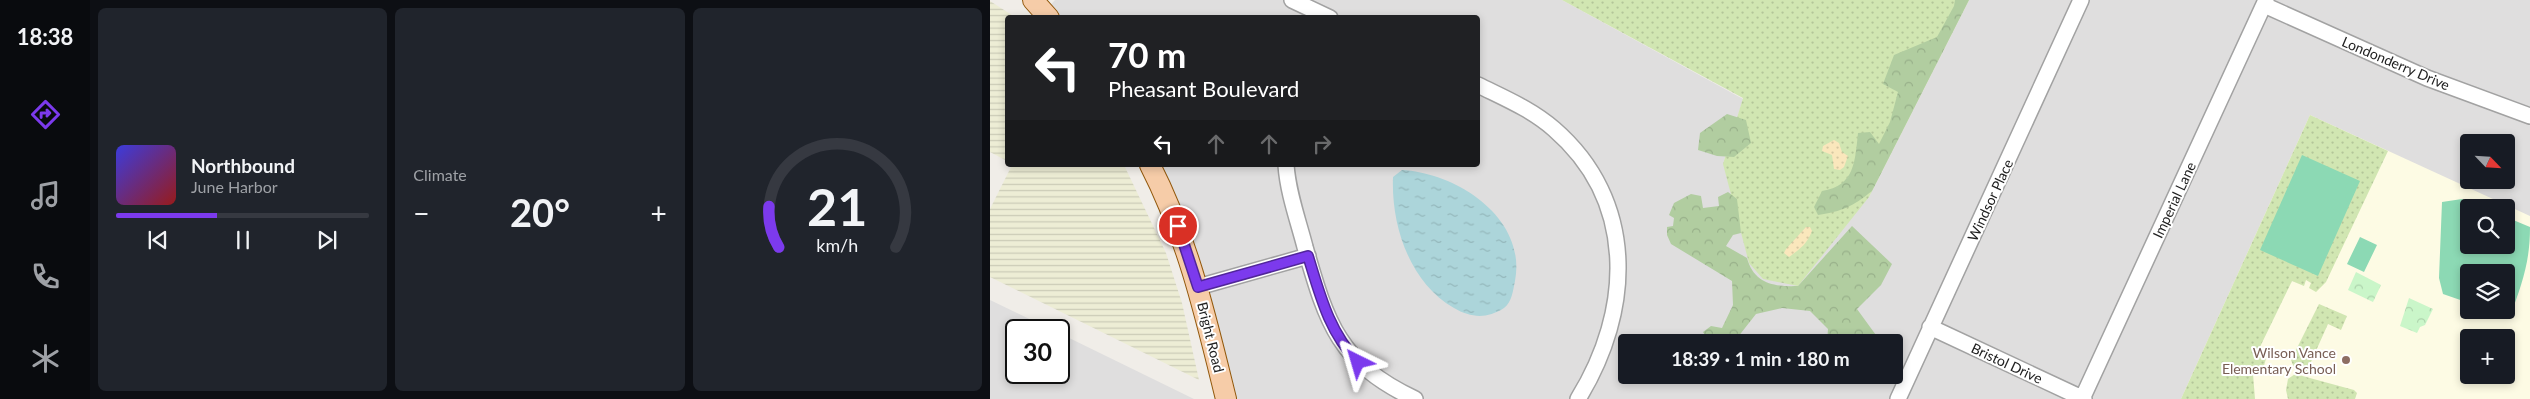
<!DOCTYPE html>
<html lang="en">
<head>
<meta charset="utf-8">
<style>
  :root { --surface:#171b24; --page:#20242c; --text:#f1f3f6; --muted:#9ea1a6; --line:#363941; --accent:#7c3aed }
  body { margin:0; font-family:Lato,sans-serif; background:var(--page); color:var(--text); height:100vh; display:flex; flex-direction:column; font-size:19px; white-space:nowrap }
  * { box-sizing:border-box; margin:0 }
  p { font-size:16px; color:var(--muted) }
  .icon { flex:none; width:28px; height:28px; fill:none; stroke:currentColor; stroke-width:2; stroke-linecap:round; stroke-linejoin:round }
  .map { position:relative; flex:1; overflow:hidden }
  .sheet { display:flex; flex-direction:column; gap:8px; padding:8px; background:#0d0f14; width:900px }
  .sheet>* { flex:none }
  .banner { position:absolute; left:15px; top:15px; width:475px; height:152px; border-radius:5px; box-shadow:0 2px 8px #0003; background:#202124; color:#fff; overflow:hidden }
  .needle { width:32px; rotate:115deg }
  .fabs { position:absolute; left:1470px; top:134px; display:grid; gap:10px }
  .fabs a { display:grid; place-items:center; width:55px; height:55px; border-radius:5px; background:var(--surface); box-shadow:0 2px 8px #0003; font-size:25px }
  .speed { position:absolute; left:15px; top:319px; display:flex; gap:10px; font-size:25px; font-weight:700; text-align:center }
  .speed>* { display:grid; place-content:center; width:65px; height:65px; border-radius:50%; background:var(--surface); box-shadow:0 2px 8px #0003; line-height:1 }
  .speed .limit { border:2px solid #111; border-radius:8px; background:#fff; color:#111 }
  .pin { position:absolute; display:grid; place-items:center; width:42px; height:42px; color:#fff; margin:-21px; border:2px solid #fff; border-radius:50%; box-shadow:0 1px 5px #0007 }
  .me { position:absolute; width:55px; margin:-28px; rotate:320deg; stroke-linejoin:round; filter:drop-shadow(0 0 4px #0008) }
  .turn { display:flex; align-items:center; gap:18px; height:105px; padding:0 20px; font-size:22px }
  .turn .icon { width:65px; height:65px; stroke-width:2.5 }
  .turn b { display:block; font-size:35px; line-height:42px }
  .lanes { display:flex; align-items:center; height:48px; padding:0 20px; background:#0003; justify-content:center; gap:25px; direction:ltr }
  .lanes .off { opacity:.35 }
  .big { font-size:38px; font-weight:700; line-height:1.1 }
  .sheet .widget { flex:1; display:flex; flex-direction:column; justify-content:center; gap:8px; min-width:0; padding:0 18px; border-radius:8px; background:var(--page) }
  .sheet .dial { align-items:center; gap:0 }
  .dial svg { height:130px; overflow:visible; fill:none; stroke:var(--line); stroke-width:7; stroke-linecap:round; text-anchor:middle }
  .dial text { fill:var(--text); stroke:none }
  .song { display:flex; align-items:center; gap:15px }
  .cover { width:60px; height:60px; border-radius:8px; background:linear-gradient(135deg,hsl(240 70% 55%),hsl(0 70% 35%)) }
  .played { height:5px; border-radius:2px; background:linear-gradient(90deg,var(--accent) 40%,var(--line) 40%) }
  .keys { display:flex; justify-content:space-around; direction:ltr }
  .heat { display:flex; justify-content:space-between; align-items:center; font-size:28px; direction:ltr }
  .sheet .tiles { flex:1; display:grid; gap:8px; grid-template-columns:repeat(3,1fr) }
  .trip { position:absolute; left:628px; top:334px; width:285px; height:50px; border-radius:5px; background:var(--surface); box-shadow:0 2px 8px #0003; font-weight:700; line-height:50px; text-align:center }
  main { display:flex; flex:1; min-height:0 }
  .dock { display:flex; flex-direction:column; width:90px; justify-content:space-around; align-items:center; background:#090b0e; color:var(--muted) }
  .dock .icon { width:35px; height:35px }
  .dock .active { color:var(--accent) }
  .dock b { font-size:22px; color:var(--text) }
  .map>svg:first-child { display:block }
  .residential { fill:#dfdede; fill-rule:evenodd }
  .education { fill:#fdfbe4; fill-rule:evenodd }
  .farmland { fill:url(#farmland-rules) }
  .grass { fill:url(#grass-dots) }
  .forest { fill:url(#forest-crowns) }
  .sand { fill:url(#sand-dots) }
  .park { fill:url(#park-crowns) }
  .pitch { fill:#8cd9b4 }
  .water { fill:url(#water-ripples) }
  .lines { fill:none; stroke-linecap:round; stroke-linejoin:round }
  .minor-casing { stroke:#a2a2a2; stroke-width:18 }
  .major-casing { stroke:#92580b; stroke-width:22 }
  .minor { stroke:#fff; stroke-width:15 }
  .major { stroke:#f6cca8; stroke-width:20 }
  .route-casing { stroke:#51269a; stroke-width:12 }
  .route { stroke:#7c3aed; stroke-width:9 }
  .education-dot { fill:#8d6e63; stroke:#fff; stroke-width:2 }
  .labels { text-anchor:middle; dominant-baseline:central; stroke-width:4; stroke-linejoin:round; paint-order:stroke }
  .street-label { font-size:14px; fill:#212121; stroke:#fff }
  .education-label { font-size:14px; fill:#785e54; stroke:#fff; text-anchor:end }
</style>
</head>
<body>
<main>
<nav class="dock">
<b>18:38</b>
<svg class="icon active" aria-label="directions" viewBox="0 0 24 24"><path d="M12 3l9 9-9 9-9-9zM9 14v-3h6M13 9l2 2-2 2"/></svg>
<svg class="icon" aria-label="music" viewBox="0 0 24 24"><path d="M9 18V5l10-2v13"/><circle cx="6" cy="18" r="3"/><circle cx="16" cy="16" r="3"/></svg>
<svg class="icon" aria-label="phone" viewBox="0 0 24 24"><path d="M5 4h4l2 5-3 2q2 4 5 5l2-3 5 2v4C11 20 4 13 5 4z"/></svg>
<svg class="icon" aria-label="climate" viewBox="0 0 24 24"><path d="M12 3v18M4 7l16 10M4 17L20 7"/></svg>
</nav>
<section class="sheet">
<div class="tiles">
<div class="widget">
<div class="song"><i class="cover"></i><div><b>Northbound</b><p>June Harbor</p></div></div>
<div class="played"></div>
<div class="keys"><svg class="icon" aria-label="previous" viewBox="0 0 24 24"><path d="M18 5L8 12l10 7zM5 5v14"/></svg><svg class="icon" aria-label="pause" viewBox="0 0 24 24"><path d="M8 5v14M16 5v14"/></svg><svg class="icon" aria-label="next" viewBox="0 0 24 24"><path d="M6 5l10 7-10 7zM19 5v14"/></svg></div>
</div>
<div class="widget"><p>Climate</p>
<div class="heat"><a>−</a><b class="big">20°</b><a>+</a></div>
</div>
<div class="widget dial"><svg viewBox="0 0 100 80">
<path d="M14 69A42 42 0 1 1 86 69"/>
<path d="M14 69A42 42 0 0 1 8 44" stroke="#7c3aed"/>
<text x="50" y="56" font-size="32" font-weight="700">21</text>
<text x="50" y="72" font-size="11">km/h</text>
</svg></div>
</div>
</section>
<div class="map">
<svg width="1540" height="399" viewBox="0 0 1540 399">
  <defs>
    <pattern id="farmland-rules" width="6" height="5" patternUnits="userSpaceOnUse" patternTransform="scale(1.25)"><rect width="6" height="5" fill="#ededd5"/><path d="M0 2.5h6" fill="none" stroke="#cbcbb7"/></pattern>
    <pattern id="grass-dots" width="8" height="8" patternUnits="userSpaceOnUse" patternTransform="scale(1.25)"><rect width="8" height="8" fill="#d1e6b2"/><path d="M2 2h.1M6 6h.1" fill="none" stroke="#b3c599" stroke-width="1.8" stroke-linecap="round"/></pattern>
    <pattern id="forest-crowns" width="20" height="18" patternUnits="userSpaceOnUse" patternTransform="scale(1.25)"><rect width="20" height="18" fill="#b1cda0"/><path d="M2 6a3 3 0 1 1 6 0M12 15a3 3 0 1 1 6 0" fill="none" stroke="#98b08a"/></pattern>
    <pattern id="sand-dots" width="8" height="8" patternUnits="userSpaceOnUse" patternTransform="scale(1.25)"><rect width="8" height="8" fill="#fae7bc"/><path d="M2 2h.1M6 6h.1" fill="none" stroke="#d6c6a1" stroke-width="1.8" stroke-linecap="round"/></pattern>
    <pattern id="park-crowns" width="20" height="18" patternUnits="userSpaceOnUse" patternTransform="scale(1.25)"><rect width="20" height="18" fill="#caf6c9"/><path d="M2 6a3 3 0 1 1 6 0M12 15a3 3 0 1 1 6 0" fill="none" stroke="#add3ac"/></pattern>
    <pattern id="water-ripples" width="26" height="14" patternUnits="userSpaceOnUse" patternTransform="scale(1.25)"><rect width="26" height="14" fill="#acd5da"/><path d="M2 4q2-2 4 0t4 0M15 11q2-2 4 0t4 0" fill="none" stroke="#94b7bb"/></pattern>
  </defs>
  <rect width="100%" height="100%" fill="#f0ede8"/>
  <path class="residential" d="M65,0H572L753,99L733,164L879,197L979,0H1540V399H236L160,165H488V18H59L54,12ZM1479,142H1516V180H1479ZM1479,208H1516V245H1479ZM1479,272H1516V310H1479ZM1479,338H1516V375H1479ZM636,342H904V375H636Z
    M0,300L62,330H26V372H69V333L204,399H0Z"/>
  <path class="education" d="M1320,115L1540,216V399H1191ZM1479,208H1516V245H1479ZM1479,272H1516V310H1479ZM1479,338H1516V375H1479Z"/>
  <path class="farmland" d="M0,1L25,17L18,18L17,161L0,152Z
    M22,165H134L176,253L192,303L209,380L0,277V209Z"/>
  <path class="grass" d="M572,0H979L879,197L808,286L773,279L759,263L733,164L753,98Z
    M1320,115L1398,151L1336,282L1326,292L1319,288L1321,283L1316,280L1314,286L1302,281L1269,349L1277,355L1272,373L1263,374L1265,399H1191Z
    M1329,304L1357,316L1351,330L1338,324L1316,373C1307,371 1304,369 1301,360Z
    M1305,374L1364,390L1367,393L1365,399H1298L1296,390L1298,379Z"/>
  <path class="forest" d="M965,0H979L882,191C862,207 853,211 828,215L824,207L832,191C865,186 865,161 868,133L880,132L889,144L900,122L908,92L893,84L904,55L947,37L964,6Z
    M737,114L756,120L761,143L744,157L727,156L708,150L710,133Z
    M738,192L747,199L751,233L743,235L736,246L757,258C764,284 785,287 808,286L862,226L902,264L891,285L867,309L891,342H837L838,329L820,311L792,308L766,314L744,342H719L713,332L721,326L732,328L743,305L742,281L681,244L677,235V227L683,226L684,218L679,215L684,203L701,194L711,196L713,208L729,206L728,197Z"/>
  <path class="sand" d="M844,140L849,143L852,152L858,156L854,167L850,170L844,169L842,155L832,151L833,146Z
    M816,227H820L822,231C817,244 810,249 799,257L794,253L796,249Z"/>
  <path class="park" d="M1366,272L1391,285L1383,302L1358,290Z
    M1419,298L1443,309L1435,325L1430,327L1427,333L1410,326Z"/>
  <path class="pitch" d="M1312,155L1370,181L1328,276L1270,250Z
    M1472,199L1493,207L1479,208V245H1516V217L1540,227C1540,263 1532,283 1520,317L1501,310H1516V272H1479V303L1453,294L1449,278L1452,202Z
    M1370,237L1387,245L1374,272L1357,264Z"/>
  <path class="water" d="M412,170C467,173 537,218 525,281C523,290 522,302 514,308C497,319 481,318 464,308C420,283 401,226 403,177Z"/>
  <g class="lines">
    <g class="minor-casing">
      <path id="minor" d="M302,0L340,18
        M1274,5L1437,78L1540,116
        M488,85C514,98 541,109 564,129C647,201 643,310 588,399
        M296,165C298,193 308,220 315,247C337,324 349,363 425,399
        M208,287L318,256
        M940,327L1094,399
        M908,399L1091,0
        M1092,399L1276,0"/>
    </g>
    <g class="major-casing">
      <path id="major" d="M43,0L59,18
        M160,165C198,239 216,318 236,399"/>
    </g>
    <use href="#minor" class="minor"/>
    <use href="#major" class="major"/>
  </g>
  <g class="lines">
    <g class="route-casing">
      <path id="route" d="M188,226L208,287L318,256C330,295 339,332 368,362"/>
    </g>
    <use href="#route" class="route"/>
  </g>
  <circle class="education-dot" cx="1356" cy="360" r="5"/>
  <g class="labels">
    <g class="street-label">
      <text transform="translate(1406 63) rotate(23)">Londonderry Drive</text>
      <text transform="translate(1000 200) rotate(-65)">Windsor Place</text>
      <text transform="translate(1184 200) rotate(-65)">Imperial Lane</text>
      <text transform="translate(221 337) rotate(76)">Bright Road</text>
      <text transform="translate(1017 363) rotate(25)">Bristol Drive</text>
    </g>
    <g class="education-label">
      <text x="1346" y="352">Wilson Vance<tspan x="1346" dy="16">Elementary School</tspan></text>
    </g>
  </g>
</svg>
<div class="fabs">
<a><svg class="needle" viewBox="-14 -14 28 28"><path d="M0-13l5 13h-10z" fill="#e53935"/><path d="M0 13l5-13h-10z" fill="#9ea1a6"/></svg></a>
<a><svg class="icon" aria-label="search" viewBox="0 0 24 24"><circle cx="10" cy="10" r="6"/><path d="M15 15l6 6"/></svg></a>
<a><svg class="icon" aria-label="layers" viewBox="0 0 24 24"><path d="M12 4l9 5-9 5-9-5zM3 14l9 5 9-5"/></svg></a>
<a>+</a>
</div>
<div class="speed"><div class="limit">30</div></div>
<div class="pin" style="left:188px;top:226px;background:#d93025"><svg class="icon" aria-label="arrive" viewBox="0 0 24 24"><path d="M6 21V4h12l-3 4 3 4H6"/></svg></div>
<svg class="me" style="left:368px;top:362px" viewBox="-20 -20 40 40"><path d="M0-17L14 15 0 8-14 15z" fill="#7c3aed" stroke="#fff" stroke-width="4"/></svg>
<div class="trip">18:39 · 1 min · 180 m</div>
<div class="banner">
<div class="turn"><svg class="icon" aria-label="left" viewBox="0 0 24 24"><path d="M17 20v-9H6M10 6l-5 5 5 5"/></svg><div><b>70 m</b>Pheasant Boulevard</div></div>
<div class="lanes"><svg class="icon" aria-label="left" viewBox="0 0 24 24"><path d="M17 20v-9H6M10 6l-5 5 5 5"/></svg><svg class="icon off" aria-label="ahead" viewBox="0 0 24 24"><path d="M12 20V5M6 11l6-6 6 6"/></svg><svg class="icon off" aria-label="ahead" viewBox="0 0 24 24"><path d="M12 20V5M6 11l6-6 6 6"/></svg><svg class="icon off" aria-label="right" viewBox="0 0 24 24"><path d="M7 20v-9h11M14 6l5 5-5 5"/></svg></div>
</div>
</div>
</main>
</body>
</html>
